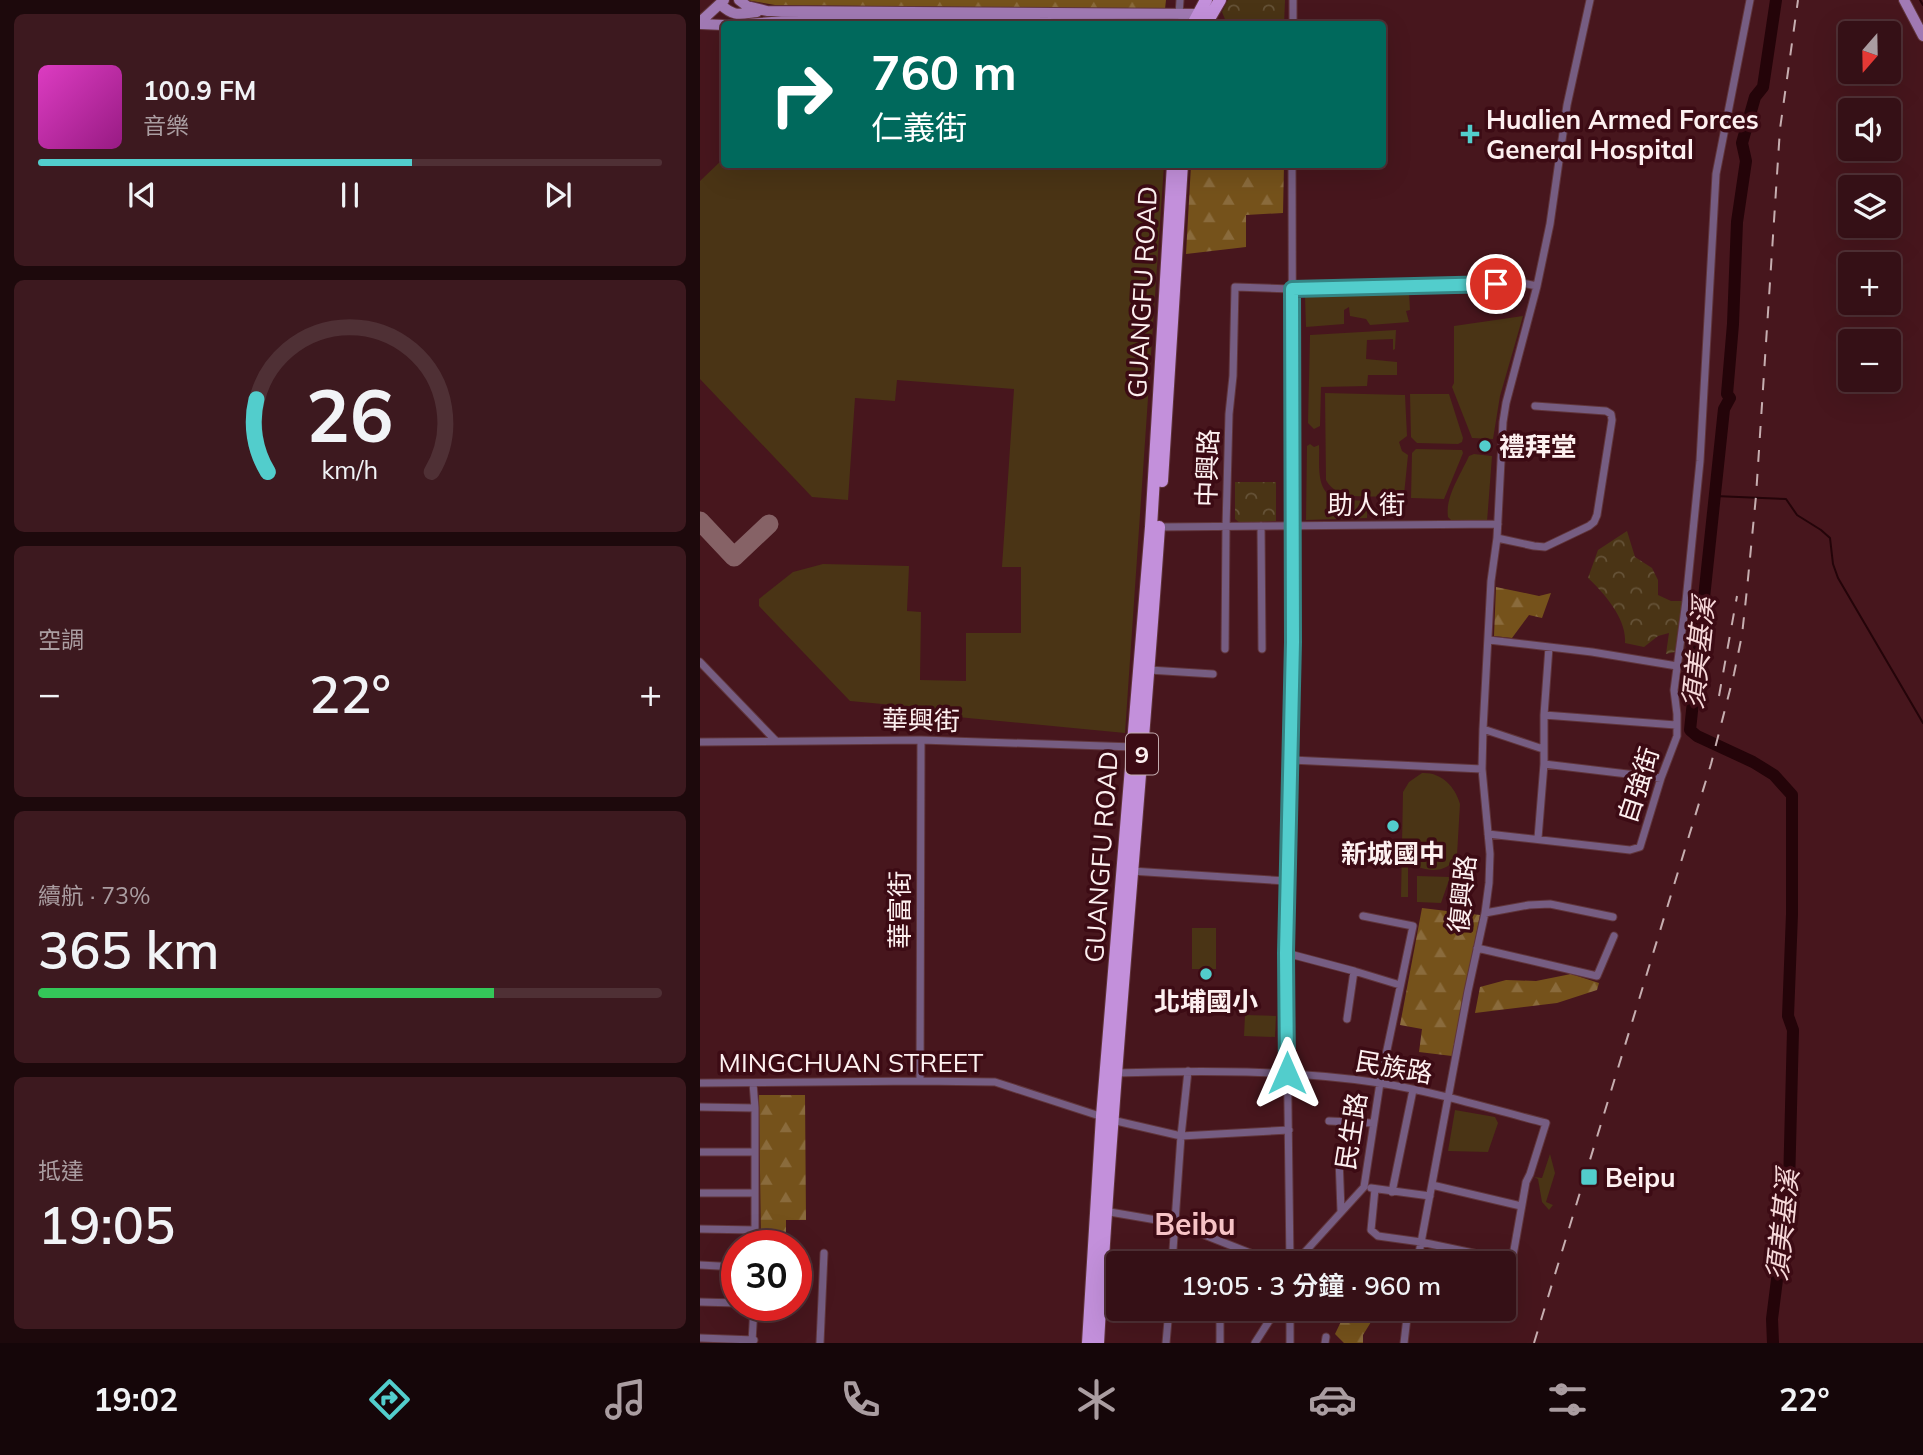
<!DOCTYPE html>
<html lang="zh-TW">
<head>
<meta charset="utf-8">
<style>
  :root { --surface:#351016; --page:#3d191f; --text:#f1f3f6; --muted:#aa9da1; --line:#4f3035; --accent:#52cdcc }
  body { margin:0; font-family:Mulish,"Noto Sans TC",sans-serif; background:var(--page); color:var(--text); height:100vh; display:flex; flex-direction:column; font-size:26px; white-space:nowrap }
  * { box-sizing:border-box; margin:0 }
  p { font-size:23px; color:var(--muted) }
  .icon { flex:none; width:38px; height:38px; fill:none; stroke:currentColor; stroke-width:2; stroke-linecap:round; stroke-linejoin:round }
  .map { position:relative; flex:1; overflow:hidden }
  .details { display:flex; flex-direction:column; gap:14px; padding:14px; background:#1d090c; width:700px }
  .details>* { flex:none }
  .hud { position:absolute; left:21px; top:21px; width:665px; height:147px; border-radius:7px; box-shadow:0 7px 28px #0002,0 0 0 2px var(--line); background:#00695c; color:#fff; overflow:hidden }
  .needle { width:46px; rotate:200deg }
  .fabs { position:absolute; left:1138px; top:21px; display:grid; gap:14px }
  .fabs a { display:grid; place-items:center; width:63px; height:63px; border-radius:7px; background:var(--surface); box-shadow:0 7px 28px #0002,0 0 0 2px var(--line); font-size:35px }
  .speed { position:absolute; left:21px; top:1230px; display:flex; gap:14px; font-size:35px; font-weight:700; text-align:center }
  .speed>* { display:grid; place-content:center; width:91px; height:91px; border-radius:50%; background:var(--surface); box-shadow:0 7px 28px #0002,0 0 0 2px var(--line); line-height:1 }
  .speed .limit { border:10px solid #d22; background:#fff; color:#111 }
  .pin { position:absolute; display:grid; place-items:center; width:60px; height:60px; color:#fff; margin:-30px; border:4px solid #fff; border-radius:50%; box-shadow:0 2px 7px #0007 }
  .me { position:absolute; width:77px; margin:-38px; rotate:0deg; stroke-linejoin:round; filter:drop-shadow(0 0 5px #0008) }
  .turn { display:flex; align-items:center; gap:24px; height:147px; padding:0 35px; font-size:32px }
  .turn .icon { width:91px; height:91px; stroke-width:2.5 }
  .turn b { display:block; font-size:49px; line-height:60px }
  .big { font-size:52px; font-weight:600; line-height:1.1 }
  .details .card { flex:1; display:flex; flex-direction:column; justify-content:center; gap:10px; min-width:0; padding:0 24px; border-radius:10px; background:var(--page) }
  .details .dial { align-items:center; gap:0 }
  .dial svg { height:182px; overflow:visible; fill:none; stroke:var(--line); stroke-width:7; stroke-linecap:round; text-anchor:middle }
  .dial text { fill:var(--text); stroke:none }
  .song { display:flex; align-items:center; gap:21px }
  .cover { width:84px; height:84px; border-radius:10px; background:linear-gradient(135deg,hsl(310 70% 55%),hsl(310 70% 35%)) }
  .played { height:7px; border-radius:4px; background:linear-gradient(90deg,var(--accent) 60%,var(--line) 60%) }
  .keys { display:flex; justify-content:space-around; direction:ltr }
  .heat { display:flex; justify-content:space-between; align-items:center; font-size:38px; direction:ltr }
  .charge { height:10px; border-radius:5px; background:linear-gradient(90deg,#34c759 73%,var(--line) 0) }
  .trip { position:absolute; left:406px; top:1251px; width:410px; height:70px; border-radius:7px; background:var(--surface); box-shadow:0 7px 28px #0002,0 0 0 2px var(--line); font-weight:600; line-height:70px; text-align:center }
  .menu { display:flex; height:112px; justify-content:space-around; align-items:center; background:#150609; color:var(--muted) }
  .menu .icon { width:49px; height:49px }
  .menu .current { color:var(--accent) }
  .menu b { font-size:32px; color:var(--text) }
  main { display:flex; flex:1; min-height:0 }
  .map>svg:first-child { display:block }
  .grass { fill:#4a3415 }
  .forest { fill:url(#forest-firs) }
  .park { fill:url(#park-crowns) }
  .lines { fill:none; stroke-linecap:round; stroke-linejoin:round }
  .stream { stroke:#240409; stroke-width:2 }
  .river { stroke:#240409; stroke-width:12 }
  .taxiway { stroke:#866266; stroke-width:19 }
  .street-casing { stroke:#60353b; stroke-width:9 }
  .secondary-casing { stroke:#60353b; stroke-width:12 }
  .primary-casing { stroke:#60353b; stroke-width:14 }
  .street { stroke:#765d82; stroke-width:7 }
  .secondary { stroke:#a17ab4; stroke-width:10 }
  .primary { stroke:#c390db; stroke-width:12 }
  .rail { stroke:#c6aeb0; stroke-width:2; stroke-dasharray:12 12; stroke-linecap:butt }
  .route-casing { stroke:#358585; stroke-width:18 }
  .route { stroke:#52cdcc; stroke-width:12 }
  .poi-dot { fill:#52cdcc; stroke:#3c0b14; stroke-width:2.5 }
  .labels { text-anchor:middle; dominant-baseline:central; stroke-width:7; stroke-linejoin:round; paint-order:stroke }
  .shield { fill:#3c0b14; stroke:#c3abae; stroke-width:2 }
  .shield-label { font-size:24px; font-weight:bold; fill:#fdf0f0 }
  .poi-label { font-size:26px; font-weight:bold; fill:#fdf0f0; stroke:#3c0b14; text-anchor:start }
  .street-label { font-size:26px; fill:#fdf0f0; stroke:#3c0b14 }
  .water-label { font-size:28px; font-style:italic; fill:#f7d9da; stroke:#3c0b14 }
  .quarter-label { font-size:30px; font-weight:bold; fill:#f7c3c6; stroke:#3c0b14 }
</style>
</head>
<body>
<main>
<section class="details">
<div class="card">
<div class="song"><i class="cover"></i><div><b>100.9 FM</b><p>音樂</p></div></div>
<div class="played"></div>
<div class="keys"><svg class="icon" aria-label="previous" viewBox="0 0 24 24"><path d="M18 5L8 12l10 7zM5 5v14"/></svg><svg class="icon" aria-label="pause" viewBox="0 0 24 24"><path d="M8 5v14M16 5v14"/></svg><svg class="icon" aria-label="next" viewBox="0 0 24 24"><path d="M6 5l10 7-10 7zM19 5v14"/></svg></div>
</div>
<div class="card dial"><svg viewBox="0 0 100 80">
<path d="M14 69A42 42 0 1 1 86 69"/>
<path d="M14 69A42 42 0 0 1 9 37" stroke="#52cdcc"/>
<text x="50" y="56" font-size="32" font-weight="700">26</text>
<text x="50" y="72" font-size="11">km/h</text>
</svg></div>
<div class="card"><p>空調</p>
<div class="heat"><a>−</a><b class="big">22°</b><a>+</a></div>
</div>
<div class="card"><p>續航 · 73%</p><b class="big">365 km</b><div class="charge"></div></div>
<div class="card"><p>抵達</p><b class="big">19:05</b></div>
</section>
<div class="map">
<svg width="1223" height="1343" viewBox="0 0 1223 1343">
  <defs>
    <pattern id="forest-firs" width="22" height="20" patternUnits="userSpaceOnUse" patternTransform="scale(1.75)"><rect width="22" height="20" fill="#75521b"/><path d="M5 1l3.5 6h-7zM16 11l3.5 6h-7z" fill="#8a6b3c"/></pattern>
    <pattern id="park-crowns" width="20" height="18" patternUnits="userSpaceOnUse" patternTransform="scale(1.75)"><rect width="20" height="18" fill="#4a3415"/><path d="M2 6a3 3 0 1 1 6 0M12 15a3 3 0 1 1 6 0" fill="none" stroke="#655237"/></pattern>
  </defs>
  <rect width="100%" height="100%" fill="#47161d"/>
  <path class="grass" d="M24,158V164L464,165L425,733L215,713V707L150,701L59,606V599L93,572L123,564L209,566L207,611L221,612L220,680L266,681V633H321V567H302L314,389L197,380L195,401L155,398L148,500L112,497L0,379V181Z
    M709,292L710,310L706,311L709,322L670,325L666,319L650,316L649,307L644,310V324L606,327L605,296Z
    M823,316L800,396L793,439L772,438L752,387L754,383V326Z
    M696,330L695,349L693,350V339L667,340L666,359L697,362V375H668L667,386L621,387L620,426L614,429L608,423L610,335Z
    M625,393L705,395L707,436L699,442L702,451L708,455L704,495C680,495 639,504 626,480Z
    M710,394H749L763,438L762,442L758,444L717,443L711,437Z
    M610,444L614,447L619,445C620,461 615,489 633,497C642,501 657,500 667,501V518L606,520L607,446Z
    M716,449L762,450L763,453L744,499L711,498L712,453Z
    M774,454L792,456L787,522L752,521L748,517C745,497 761,474 769,456Z
    M722,773C741,772 755,786 760,804L757,855C748,876 722,872 708,861V897H701L703,792L709,782Z
    M717,876L750,877L741,903L717,902Z
    M492,928H516V969H492Z
    M545,1015L576,1016L575,1037L544,1036Z
    M755,1110L795,1117L798,1123L788,1152L748,1151Z
    M850,1154L855,1173L846,1202L853,1205L849,1210L842,1202L838,1179L834,1177L842,1178Z"/>
  <path class="forest" d="M46,0H466L465,9L75,5Z
    M491,165H584L583,213L546,215V247L486,254Z
    M796,587L839,596L851,593L842,618L829,615L812,638L794,636Z
    M722,908L780,915L752,1056L719,1052L722,1029L700,1025Z
    M871,974L899,983L897,990L857,1003L775,1013L780,987L806,980L836,981Z
    M59,1095H105L106,1220H86V1246H61Z
    M647,1309H679L663,1335V1343H644L635,1334Z"/>
  <path class="park" d="M528,0H585L584,24H527L522,12Z
    M535,482H576V521L540,523L535,519Z
    M927,531L935,557L952,568L958,580V595L971,601H982L975,652L966,654L969,633L958,636L944,647L925,643C927,619 904,593 888,578L898,550Z"/>
  <g class="lines">
    <path class="stream" d="M1220,0L1223,5
      M1015,496L1086,499L1097,515L1121,530L1130,538L1133,564L1138,578L1223,723"/>
    <path class="river" d="M1073,1343L1072,1319L1089,1185L1093,1030L1088,1016L1092,914V795L1074,775L1053,762L997,736L990,730L1024,409L1030,398L1027,394L1033,324L1037,222L1046,161L1042,143L1055,97L1063,87L1076,0"/>
    <path class="taxiway" d="M0,521L34,557L69,524"/>
    <g class="street-casing">
      <path id="street" d="M480,0L479,14L488,24
        M593,24V0
        M561,526L562,649
        M459,527L798,524
        M797,538L834,546L845,547L889,526L894,522L897,515L912,420L911,414L906,411L835,406
        M789,640L892,652L977,666
        M849,647L844,715V764L961,778
        M525,649L526,527L529,414L533,376L535,287L592,289L822,283L837,286
        M0,662L76,741
        M449,670L513,674
        M844,715L976,725
        M783,729L843,749
        M0,742L221,740L434,747
        M591,760L782,769
        M788,834L930,850L940,847L961,778L977,736V714L974,690L986,601L1000,461L1016,174L1050,0
        M838,838L844,764
        M431,871L587,881
        M785,913L829,905L850,904L913,917
        M777,948L897,976L914,936
        M586,953L654,971L700,985
        M647,1019L654,971
        M414,1073C502,1070 592,1070 680,1083C736,1092 791,1109 846,1123L830,1174L826,1182L803,1312L777,1309
        M220,1081L221,740
        M0,1083L220,1081L295,1082L412,1120L481,1136L589,1130
        M53,1083L55,1108V1246
        M0,1107L55,1108
        M629,1121L673,1123
        M0,1152H54
        M639,1158L641,1211
        M732,1185L821,1206
        M671,1188L730,1196
        M675,1189L671,1230L678,1236L721,1242L811,1261
        M692,1192L713,1090
        M0,1193H55
        M404,1211L474,1223L578,1264
        M0,1229L55,1230
        M472,1264L481,1136L488,1071
        M590,1264L586,953L591,760L590,726L593,641L592,164
        M594,1264L664,1187L680,1083L713,926L663,916
        M717,1264L768,991L785,913L789,883L790,854L782,769L783,729L791,581L797,538L803,422L806,403L837,286L850,224L867,105L890,0
        M0,1265L37,1267
        M0,1302L37,1303
        M520,1309V1343
        M0,1338L54,1340
        M52,1342L54,1306
        M120,1343L124,1253
        M466,1343L469,1309
        M555,1343L569,1321L584,1309
        M590,1343V1309
        M625,1343L626,1337
        M704,1343L708,1309"/>
    </g>
    <g class="secondary-casing">
      <path id="secondary" d="M39,0L47,6L67,11L503,14
        M1204,0L1223,36
        M20,4C34,17 39,14 57,12
        M0,22L24,0
        M0,24L24,25
        M48,24L85,21L469,24"/>
    </g>
    <g class="primary-casing">
      <path id="primary" d="M493,24L506,0
        M506,24L520,0
        M462,481L482,164
        M388,1343L402,1116L451,527L473,164
        M398,1343C413,1070 440,799 459,527"/>
    </g>
    <use href="#street" class="street"/>
    <use href="#secondary" class="secondary"/>
    <use href="#primary" class="primary"/>
    <path class="rail" d="M1019,696L1037,596
      M834,1343L1011,764L1034,674L1042,635L1047,589L1056,496L1080,129L1098,0"/>
  </g>
  <g class="lines">
    <g class="route-casing">
      <path id="route" d="M587,1073L586,953L593,642L592,289L796,284"/>
    </g>
    <use href="#route" class="route"/>
  </g>
  <g class="poi-dot">
    <path d="M766.5 123.5h7v7h7v7h-7v7h-7v-7h-7v-7h7z"/>
    <circle cx="785" cy="446" r="7"/>
    <circle cx="693" cy="826" r="7"/>
    <circle cx="506" cy="974" r="7"/>
    <rect x="880" y="1168" width="18" height="18" rx="3.5"/>
  </g>
  <g class="labels">
    <rect class="shield" x="426" y="733.5" width="32" height="41" rx="5"/>
    <g class="shield-label">
      <text x="442" y="754">9</text>
    </g>
    <g class="poi-label">
      <text x="786" y="119">Hualien Armed Forces<tspan x="786" dy="30">General Hospital</tspan></text>
      <text x="799" y="446">禮拜堂</text>
      <text x="693" y="853" text-anchor="middle">新城國中</text>
      <text x="506" y="1001" text-anchor="middle">北埔國小</text>
      <text x="905" y="1177">Beipu</text>
    </g>
    <g class="street-label">
      <text transform="translate(442 292) rotate(-87)">GUANGFU ROAD</text>
      <text transform="translate(507 468) rotate(-88)">中興路</text>
      <text x="666" y="504">助人街</text>
      <text transform="translate(221 720) rotate(1)">華興街</text>
      <text transform="translate(938 785) rotate(-72)">自強街</text>
      <text transform="translate(401 857) rotate(-86)">GUANGFU ROAD</text>
      <text transform="translate(762 894) rotate(-84)">復興路</text>
      <text transform="translate(199 910) rotate(-90)">華富街</text>
      <text x="151" y="1062">MINGCHUAN STREET</text>
      <text transform="translate(694 1067) rotate(10)">民族路</text>
      <text transform="translate(651 1131) rotate(-81)">民生路</text>
    </g>
    <g class="water-label">
      <text transform="translate(998 653) rotate(-84)">須美基溪</text>
      <text transform="translate(1082 1225) rotate(-84)">須美基溪</text>
    </g>
    <g class="quarter-label">
      <text x="495" y="1224">Beibu</text>
    </g>
  </g>
</svg>
<div class="fabs">
<a><svg class="needle" viewBox="-14 -14 28 28"><path d="M0-13l5 13h-10z" fill="#e53935"/><path d="M0 13l5-13h-10z" fill="#aa9da1"/></svg></a>
<a><svg class="icon" aria-label="sound" viewBox="0 0 24 24"><path d="M4 9h4l5-4v14l-5-4H4zM17 9q2 3 0 6"/></svg></a>
<a><svg class="icon" aria-label="layers" viewBox="0 0 24 24"><path d="M12 4l9 5-9 5-9-5zM3 14l9 5 9-5"/></svg></a>
<a>+</a>
<a>−</a>
</div>
<div class="speed"><div class="limit">30</div></div>
<div class="pin" style="left:796px;top:284px;background:#d93025"><svg class="icon" aria-label="arrive" viewBox="0 0 24 24"><path d="M6 21V4h12l-3 4 3 4H6"/></svg></div>
<svg class="me" style="left:587px;top:1073px" viewBox="-20 -20 40 40"><path d="M0-17L14 15 0 8-14 15z" fill="#52cdcc" stroke="#fff" stroke-width="4"/></svg>
<div class="trip">19:05 · 3 分鐘 · 960 m</div>
<div class="hud">
<div class="turn"><svg class="icon" aria-label="right" viewBox="0 0 24 24"><path d="M7 20v-9h11M14 6l5 5-5 5"/></svg><div><b>760 m</b>仁義街</div></div>
</div>
</div>
</main>
<nav class="menu">
<b>19:02</b>
<svg class="icon current" aria-label="directions" viewBox="0 0 24 24"><path d="M12 3l9 9-9 9-9-9zM9 14v-3h6M13 9l2 2-2 2"/></svg>
<svg class="icon" aria-label="music" viewBox="0 0 24 24"><path d="M9 18V5l10-2v13"/><circle cx="6" cy="18" r="3"/><circle cx="16" cy="16" r="3"/></svg>
<svg class="icon" aria-label="phone" viewBox="0 0 24 24"><path d="M5 4h4l2 5-3 2q2 4 5 5l2-3 5 2v4C11 20 4 13 5 4z"/></svg>
<svg class="icon" aria-label="climate" viewBox="0 0 24 24"><path d="M12 3v18M4 7l16 10M4 17L20 7"/></svg>
<svg class="icon" aria-label="car" viewBox="0 0 24 24"><path d="M5 17H2v-5l4-1 3-4h7l3 4 3 1v5h-3M9 17h6M6 11h13"/><circle cx="7" cy="17" r="2"/><circle cx="17" cy="17" r="2"/></svg>
<svg class="icon" aria-label="filters" viewBox="0 0 24 24"><path d="M4 7h16M4 17h16"/><circle cx="9" cy="7" r="2"/><circle cx="15" cy="17" r="2"/></svg>
<b>22°</b>
</nav>
</body>
</html>
